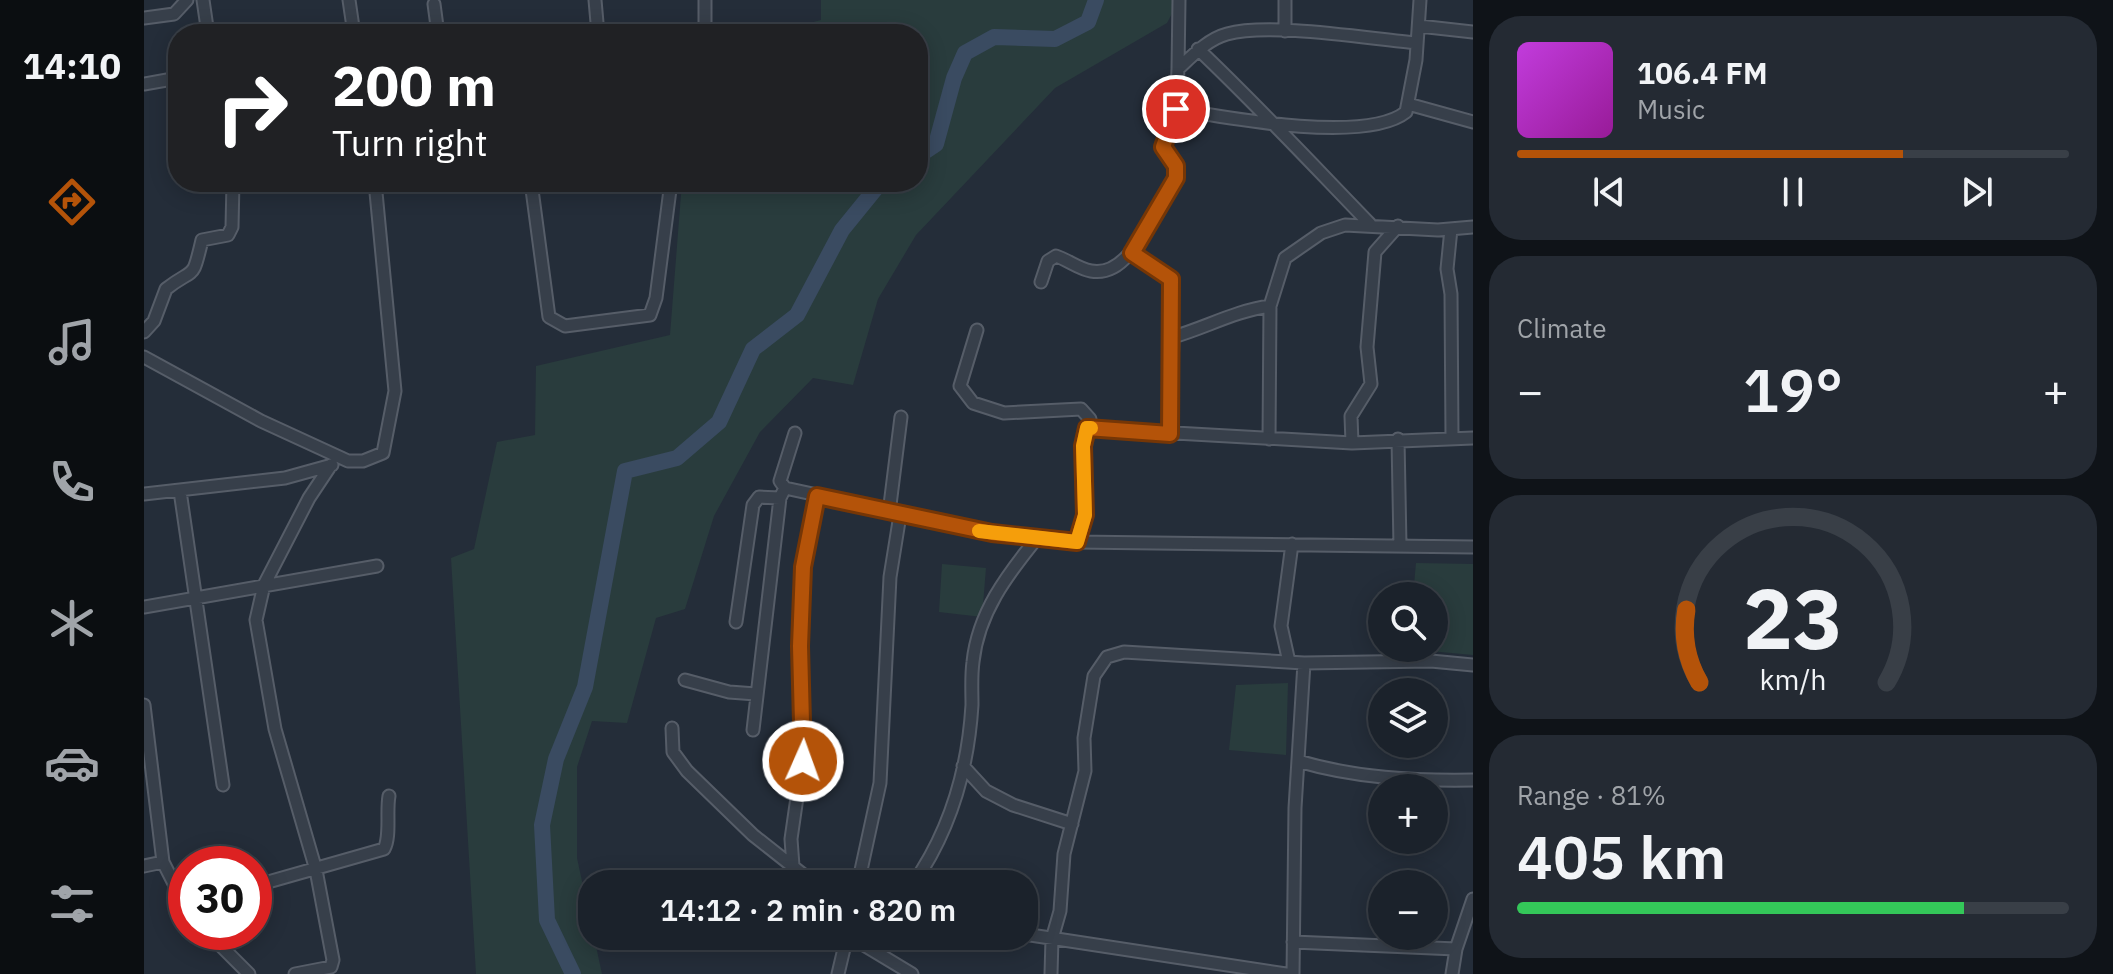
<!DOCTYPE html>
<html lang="en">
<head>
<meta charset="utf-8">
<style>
  :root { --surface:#1b222b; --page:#242a33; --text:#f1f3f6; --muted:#a0a4a9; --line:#393f47; --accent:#b45309 }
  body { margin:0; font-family:"IBM Plex Sans",sans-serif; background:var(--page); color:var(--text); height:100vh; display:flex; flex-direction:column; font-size:30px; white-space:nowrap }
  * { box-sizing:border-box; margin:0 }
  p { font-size:26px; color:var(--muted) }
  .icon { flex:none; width:44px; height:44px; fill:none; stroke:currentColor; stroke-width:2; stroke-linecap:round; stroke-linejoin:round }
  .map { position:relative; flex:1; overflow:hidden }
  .sheet { display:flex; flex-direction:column; gap:16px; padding:16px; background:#0f1318; width:640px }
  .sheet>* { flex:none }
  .top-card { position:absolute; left:24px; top:24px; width:760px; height:168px; border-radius:32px; box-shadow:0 4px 20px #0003,0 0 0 2px var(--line); background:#202124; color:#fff; overflow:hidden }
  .tools { position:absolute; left:1224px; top:582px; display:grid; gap:16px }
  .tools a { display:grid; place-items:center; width:80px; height:80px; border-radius:50%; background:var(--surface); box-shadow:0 4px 20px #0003,0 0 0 2px var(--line); font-size:40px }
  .speed { position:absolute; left:24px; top:846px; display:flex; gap:16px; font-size:40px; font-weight:700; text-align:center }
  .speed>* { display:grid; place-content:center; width:104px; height:104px; border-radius:50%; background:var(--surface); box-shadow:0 4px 20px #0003,0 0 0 2px var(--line); line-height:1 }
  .speed .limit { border:12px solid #d22; background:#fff; color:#111 }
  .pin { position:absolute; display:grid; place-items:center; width:68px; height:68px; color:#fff; margin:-34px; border:4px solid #fff; border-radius:50%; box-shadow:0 2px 8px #0007 }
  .me { position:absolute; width:88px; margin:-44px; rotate:2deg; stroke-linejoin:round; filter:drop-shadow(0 0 6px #0008) }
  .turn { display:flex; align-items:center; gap:28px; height:168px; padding:0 32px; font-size:36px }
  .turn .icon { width:104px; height:104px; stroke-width:2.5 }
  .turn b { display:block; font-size:56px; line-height:68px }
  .big { font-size:60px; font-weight:600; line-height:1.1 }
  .sheet .widget { flex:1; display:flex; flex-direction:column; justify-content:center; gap:12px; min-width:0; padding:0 28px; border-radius:32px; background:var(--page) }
  .sheet .dial { align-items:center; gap:0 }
  .dial svg { height:208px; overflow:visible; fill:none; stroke:var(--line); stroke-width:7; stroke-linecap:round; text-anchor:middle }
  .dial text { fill:var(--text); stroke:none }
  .song { display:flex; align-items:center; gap:24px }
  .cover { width:96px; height:96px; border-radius:12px; background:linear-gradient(135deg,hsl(290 70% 55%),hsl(300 70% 35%)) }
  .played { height:8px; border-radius:4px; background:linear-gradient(90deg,var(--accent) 70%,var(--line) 70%) }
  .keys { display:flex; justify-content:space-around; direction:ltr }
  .heat { display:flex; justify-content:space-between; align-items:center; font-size:44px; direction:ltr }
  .charge { height:12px; border-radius:6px; background:linear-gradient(90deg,#34c759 81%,var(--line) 0) }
  .trip { position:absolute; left:434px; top:870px; width:460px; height:80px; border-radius:32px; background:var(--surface); box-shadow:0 4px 20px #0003,0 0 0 2px var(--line); font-weight:600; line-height:80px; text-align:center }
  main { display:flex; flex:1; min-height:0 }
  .tabs { display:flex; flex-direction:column; width:144px; justify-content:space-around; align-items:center; background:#0b0e11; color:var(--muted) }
  .tabs .icon { width:56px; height:56px }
  .tabs .selected { color:var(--accent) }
  .tabs b { font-size:36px; color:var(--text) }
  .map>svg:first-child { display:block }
  .green { fill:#293c3d }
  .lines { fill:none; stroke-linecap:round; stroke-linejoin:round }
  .river { stroke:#3a4b61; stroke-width:16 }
  .minor-casing { stroke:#565d68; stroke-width:15 }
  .minor { stroke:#373f4a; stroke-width:11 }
  .route-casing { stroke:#753606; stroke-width:20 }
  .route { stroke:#b45309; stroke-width:14 }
  .slow { stroke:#f59e0b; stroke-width:14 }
</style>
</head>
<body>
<main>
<nav class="tabs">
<b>14:10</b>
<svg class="icon selected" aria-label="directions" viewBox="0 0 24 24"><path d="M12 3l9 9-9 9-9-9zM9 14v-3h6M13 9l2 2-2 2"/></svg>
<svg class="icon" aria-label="music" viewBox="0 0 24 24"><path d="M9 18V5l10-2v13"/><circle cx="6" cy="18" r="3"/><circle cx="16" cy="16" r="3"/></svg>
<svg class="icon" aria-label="phone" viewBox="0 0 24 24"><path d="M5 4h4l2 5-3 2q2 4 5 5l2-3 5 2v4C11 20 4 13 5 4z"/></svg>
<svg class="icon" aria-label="climate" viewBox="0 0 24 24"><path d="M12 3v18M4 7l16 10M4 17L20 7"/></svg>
<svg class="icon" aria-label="car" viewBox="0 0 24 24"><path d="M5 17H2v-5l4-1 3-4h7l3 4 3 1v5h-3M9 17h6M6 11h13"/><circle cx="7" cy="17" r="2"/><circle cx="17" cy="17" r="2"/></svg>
<svg class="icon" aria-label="filters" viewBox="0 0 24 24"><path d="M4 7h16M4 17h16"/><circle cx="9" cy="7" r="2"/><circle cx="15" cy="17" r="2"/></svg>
</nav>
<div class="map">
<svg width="1329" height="974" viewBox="0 0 1329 974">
  <rect width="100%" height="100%" fill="#242d39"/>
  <path class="green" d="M677,0H1035L1023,23L911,88L772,235L734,299L709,385L669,378L616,432L570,516L541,609L512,618L483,723L448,721L433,767V858L458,974H332L307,558L330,549L353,442L391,435L392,366L526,335L538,182H774V34H625L677,20Z
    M1272,563L1329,564V655L1264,649L1290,648V596H1269Z
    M798,564L842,568L838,617L795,612Z
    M1144,683L1142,755L1085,750L1092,685Z"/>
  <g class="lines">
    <path class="river" d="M774,156L792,144L810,78L821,53L850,37L911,39L944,22L952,0
      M429,974L403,920L398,825L412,759L441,687L481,471L533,458L575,422L609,349L653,315L698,230L737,182"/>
    <g class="minor-casing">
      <path id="minor" d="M59,0L64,34
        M205,0L210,34
        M451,0L454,34
        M561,0V34
        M1141,0V31
        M290,4L294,34
        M0,18L30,14L43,0
        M1275,26L1329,32
        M1054,49C1114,106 1169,165 1226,224
        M1034,69L1035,0
        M0,84L34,78
        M1264,104L1329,122
        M1032,109C1083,118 1222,144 1262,112L1272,60L1276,0
        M387,182L405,317L421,326L506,315L512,298L527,182
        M1307,229L1303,269L1307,294L1308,437
        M988,253L1027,279L1029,337
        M897,282L904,261L912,256C924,260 935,269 947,271C990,279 1009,204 1032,178V166L1019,147L1032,109L1034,69C1048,56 1064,39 1083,34C1126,22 1226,39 1273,43
        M833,330L816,386L829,403L860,413L937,409L946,419L939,446L941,515L933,542
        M0,332L10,321L22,289C51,266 48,283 58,240L84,235L88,227L89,182
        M0,357L117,421L204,461H219L239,453L251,391L231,182
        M943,428L1208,443L1329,438
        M1026,434L1029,337C1063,327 1091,311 1126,306
        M1125,439L1126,306L1141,258L1177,233L1201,225L1294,230L1329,227
        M1254,439L1256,546
        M1208,443L1207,416L1227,384L1223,347L1231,252L1254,226
        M641,488L848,533L933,542L1329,547
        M36,491L79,785
        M0,494L141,478L188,465
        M745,513L757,417
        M0,607L233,566
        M592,622L609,505L615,497L636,498
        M1145,662L1137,626L1148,544
        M541,680L585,692L612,694
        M0,705L19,862
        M528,728L529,752L543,771L609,835L671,884
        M609,730L636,498L641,488L636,481L651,433
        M1154,761C1211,778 1270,781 1329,780
        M819,766L842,791L869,805L928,824
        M0,866L19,862L42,907
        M649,866L647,839L661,742L656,646L659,567L673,496
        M714,884L736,783L746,577L756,515
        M769,884C806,831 824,770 828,705C828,691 827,676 829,662C834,613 863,575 893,538
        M110,886L240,849C247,837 242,811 245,796
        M63,932L105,974
        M880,934L1142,974
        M654,936L702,938
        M705,936L768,974
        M1149,942L1312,949L1329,899
        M151,974L187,967L189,960L172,870L131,729L112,620L120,585L165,498L187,465
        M694,974L703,936
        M907,974L908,939L916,911L920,854L941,771L940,738L950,676L963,657L980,652L1160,663L1287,661L1329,665
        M1149,974L1151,808L1160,663
        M1308,974L1312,949"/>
    </g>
    <use href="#minor" class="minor"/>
  </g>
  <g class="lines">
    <g class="route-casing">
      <path id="route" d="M659,761L656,646L659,567L673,496L848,533L933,542L941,515L939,446L943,428L1026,434L1027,279L988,253L1032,178V166L1019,147L1032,109"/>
    </g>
    <use href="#route" class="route"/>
    <path class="slow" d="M835,531L933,542L941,515L939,446L943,428H947"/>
  </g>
</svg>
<div class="tools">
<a><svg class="icon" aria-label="search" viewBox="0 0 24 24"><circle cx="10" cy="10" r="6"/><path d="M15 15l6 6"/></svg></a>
<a><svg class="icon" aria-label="layers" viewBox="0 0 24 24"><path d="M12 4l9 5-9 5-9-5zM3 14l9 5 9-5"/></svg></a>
<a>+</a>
<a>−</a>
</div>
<div class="speed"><div class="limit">30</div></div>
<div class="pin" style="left:1032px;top:109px;background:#d93025"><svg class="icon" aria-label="arrive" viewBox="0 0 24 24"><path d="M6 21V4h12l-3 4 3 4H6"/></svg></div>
<svg class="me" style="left:659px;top:761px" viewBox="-20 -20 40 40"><circle r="17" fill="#b45309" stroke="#fff" stroke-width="3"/><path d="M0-11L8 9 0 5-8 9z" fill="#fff"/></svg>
<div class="trip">14:12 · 2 min · 820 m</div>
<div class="top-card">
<div class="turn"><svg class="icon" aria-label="right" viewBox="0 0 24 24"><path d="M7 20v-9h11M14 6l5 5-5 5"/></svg><div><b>200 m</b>Turn right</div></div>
</div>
</div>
<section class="sheet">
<div class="widget">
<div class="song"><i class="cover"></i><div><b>106.4 FM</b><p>Music</p></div></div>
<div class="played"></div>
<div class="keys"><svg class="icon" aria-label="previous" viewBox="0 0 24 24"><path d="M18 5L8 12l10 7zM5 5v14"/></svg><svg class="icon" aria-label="pause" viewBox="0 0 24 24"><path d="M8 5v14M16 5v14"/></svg><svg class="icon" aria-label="next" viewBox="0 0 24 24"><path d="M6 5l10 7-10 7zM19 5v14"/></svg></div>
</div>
<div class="widget"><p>Climate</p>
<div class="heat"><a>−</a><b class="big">19°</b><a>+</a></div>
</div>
<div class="widget dial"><svg viewBox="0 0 100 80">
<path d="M14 69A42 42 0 1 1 86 69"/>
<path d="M14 69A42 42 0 0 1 9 41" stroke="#b45309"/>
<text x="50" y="56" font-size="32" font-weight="700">23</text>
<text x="50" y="72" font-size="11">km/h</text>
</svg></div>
<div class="widget"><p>Range · 81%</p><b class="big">405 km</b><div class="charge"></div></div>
</section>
</main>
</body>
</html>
